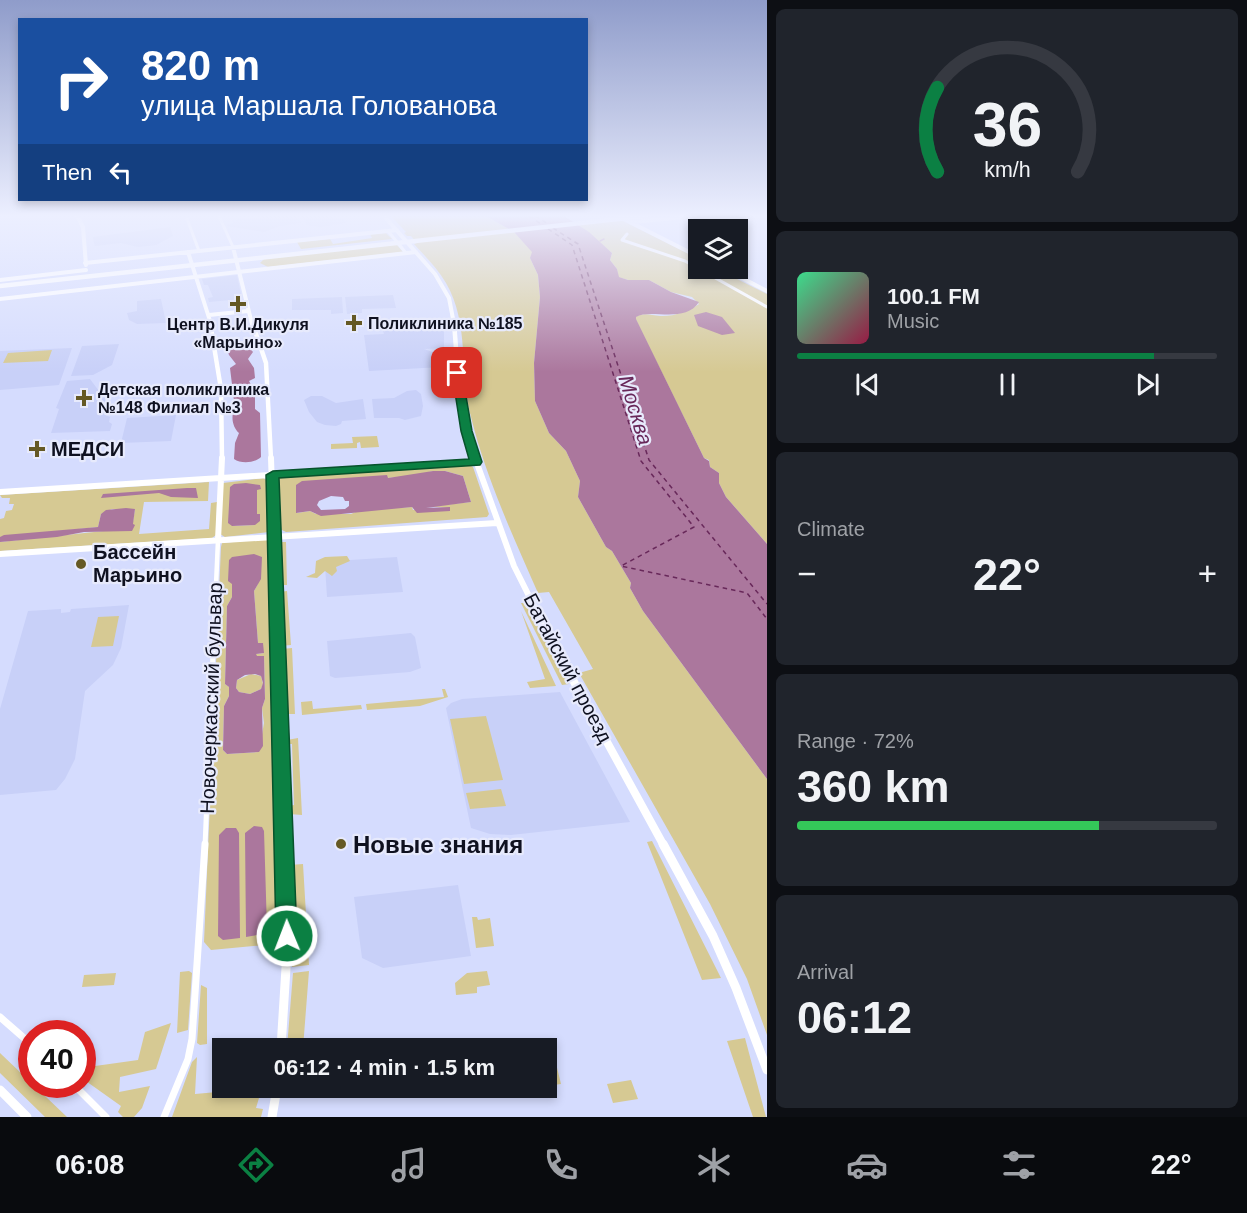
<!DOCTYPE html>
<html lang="en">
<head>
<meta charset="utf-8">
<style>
  :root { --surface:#171b24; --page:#20242c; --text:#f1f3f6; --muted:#9ea1a6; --line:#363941; --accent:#0b8043 }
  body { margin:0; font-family:Arial,sans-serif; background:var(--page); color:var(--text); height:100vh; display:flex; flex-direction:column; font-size:22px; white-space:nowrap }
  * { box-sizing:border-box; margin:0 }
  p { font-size:20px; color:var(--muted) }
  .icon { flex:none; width:33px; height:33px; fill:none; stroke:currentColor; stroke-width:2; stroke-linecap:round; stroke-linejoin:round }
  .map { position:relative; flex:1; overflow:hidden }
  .panel { display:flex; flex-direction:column; gap:9px; padding:9px; background:#0d0f14; width:480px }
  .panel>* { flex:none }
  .guide { position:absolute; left:18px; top:18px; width:570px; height:183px; border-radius:0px; box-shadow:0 3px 9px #0003; background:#1a4fa0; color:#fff; overflow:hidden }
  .fabs { position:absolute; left:688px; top:219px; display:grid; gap:12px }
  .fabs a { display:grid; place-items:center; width:60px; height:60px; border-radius:0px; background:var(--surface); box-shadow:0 3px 9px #0003; font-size:30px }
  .speed { position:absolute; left:18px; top:1020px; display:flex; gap:12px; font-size:30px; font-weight:700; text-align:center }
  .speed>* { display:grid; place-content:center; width:78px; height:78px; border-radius:50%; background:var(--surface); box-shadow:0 3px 9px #0003; line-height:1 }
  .speed .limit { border:9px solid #d22; background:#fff; color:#111 }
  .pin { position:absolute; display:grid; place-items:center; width:51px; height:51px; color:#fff; margin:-26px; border-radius:12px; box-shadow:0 3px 9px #0006 }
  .me { position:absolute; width:66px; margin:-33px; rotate:359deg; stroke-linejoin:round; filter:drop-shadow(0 0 4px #0008) }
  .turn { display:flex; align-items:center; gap:21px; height:126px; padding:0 24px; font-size:27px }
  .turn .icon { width:78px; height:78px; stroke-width:2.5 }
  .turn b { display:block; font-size:42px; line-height:51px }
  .then { display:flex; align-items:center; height:57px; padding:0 24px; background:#0003; gap:12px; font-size:22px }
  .big { font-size:45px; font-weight:700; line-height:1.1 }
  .panel .card { flex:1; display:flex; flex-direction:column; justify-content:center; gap:9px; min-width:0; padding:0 21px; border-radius:9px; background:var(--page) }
  .panel .dial { align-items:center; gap:0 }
  .dial svg { height:156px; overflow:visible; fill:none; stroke:var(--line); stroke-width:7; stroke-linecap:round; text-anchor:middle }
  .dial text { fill:var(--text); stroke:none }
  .song { display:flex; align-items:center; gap:18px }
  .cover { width:72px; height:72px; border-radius:9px; background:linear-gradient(135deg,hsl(150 70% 55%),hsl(340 70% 35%)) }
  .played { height:6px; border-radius:3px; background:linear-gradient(90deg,var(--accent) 85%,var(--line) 85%) }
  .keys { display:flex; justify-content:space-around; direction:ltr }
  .heat { display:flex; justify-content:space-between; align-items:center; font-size:33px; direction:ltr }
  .charge { height:9px; border-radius:4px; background:linear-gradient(90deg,#34c759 72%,var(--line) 0) }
  .trip { position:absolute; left:212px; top:1038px; width:345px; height:60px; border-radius:0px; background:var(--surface); box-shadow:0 3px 9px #0003; font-weight:700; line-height:60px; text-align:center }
  .tabs { display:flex; height:96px; justify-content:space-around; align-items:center; background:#090b0e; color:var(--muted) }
  .tabs .icon { width:42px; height:42px }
  .tabs .active { color:var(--accent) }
  .tabs b { font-size:27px; color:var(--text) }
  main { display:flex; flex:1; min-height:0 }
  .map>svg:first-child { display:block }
  .built { fill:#c8d0f8 }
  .green { fill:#d6c993; fill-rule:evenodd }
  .water { fill:#ab779d; fill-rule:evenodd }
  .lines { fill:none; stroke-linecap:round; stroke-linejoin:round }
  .stream { stroke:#ab779d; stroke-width:1.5 }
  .ferry { stroke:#68285a; stroke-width:1.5; stroke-dasharray:4.5 4; stroke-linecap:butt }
  .street-far3 { stroke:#fff; stroke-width:3 }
  .street-far2 { stroke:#fff; stroke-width:4.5 }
  .street-far1 { stroke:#fff; stroke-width:5 }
  .street { stroke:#fff; stroke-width:7 }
  .secondary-far4 { stroke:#fff; stroke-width:4 }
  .secondary-far3 { stroke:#fff; stroke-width:4.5 }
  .secondary-far2 { stroke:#fff; stroke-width:6 }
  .secondary-far1 { stroke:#fff; stroke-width:8 }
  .secondary { stroke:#fff; stroke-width:9 }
  .primary { stroke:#fff; stroke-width:4.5 }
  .route { fill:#0b8043; stroke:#07532c; stroke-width:1.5 }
  .poi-dot { fill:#655925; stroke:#e7eafc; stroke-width:2 }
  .labels { text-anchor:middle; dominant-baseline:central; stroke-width:4.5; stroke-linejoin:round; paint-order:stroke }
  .far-poi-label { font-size:16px; font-weight:bold; fill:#0f1120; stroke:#e7eafc; text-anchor:start }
  .poi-label { font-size:20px; font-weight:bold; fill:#0f1120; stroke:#e7eafc; text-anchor:start }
  .street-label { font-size:20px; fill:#0f1120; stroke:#e7eafc }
  .water-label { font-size:21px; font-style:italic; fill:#68285a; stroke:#e7eafc }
  .near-poi-label { font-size:24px; font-weight:bold; fill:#0f1120; stroke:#e7eafc; text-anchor:start }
</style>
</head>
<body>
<main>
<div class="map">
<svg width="767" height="1117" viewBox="0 0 767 1117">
  <rect width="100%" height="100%" fill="#d5dcfe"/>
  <path class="built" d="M281,216H296L301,223L280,226L264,232L226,226L233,223L232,220Z
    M301,216H325L344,219L346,223L320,227L307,225Z
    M170,227L173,236L156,245L138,247L121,243L95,246L94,244L93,237Z
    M237,275L242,299L209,302L208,298L213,297L208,285H204L202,279Z
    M393,295L396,308L362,309V313L347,314L345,297Z
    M342,297L343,313L331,314V310H292V299Z
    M161,299L166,323L137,324L129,320L127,313L137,311V301Z
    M444,326V348L424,349L438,354L442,367L369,371L364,335L384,334L383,331Z
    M119,344L112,365L93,375L71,376L82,346Z
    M72,348L59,385L0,390V351Z
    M90,379L99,391H110L103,414L110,417L109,422L112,424L110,431L51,433L59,409L56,408L67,381Z
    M416,390L421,394L423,406L421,416L405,420L399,418H374L372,399L394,398L407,391Z
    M311,396H322L336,403L363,399L366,419L342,421L341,424L336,426L325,425L317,422L309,412L304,400Z
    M176,415L171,441L121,443L127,418Z
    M397,557L403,592L327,597L325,566L335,561Z
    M129,605L121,648L113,665L85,691L75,759L65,779L56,790L0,795V709L28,611L61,609V613L70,612L71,609Z
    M411,633L415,637L421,668L410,672L335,678L330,676L327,641Z
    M560,692L630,822L511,835L490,834L471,828L446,708L451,703L462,699Z
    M458,885L471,956L383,968L362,958L354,897Z"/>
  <path class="green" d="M391,216H486L514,232L533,252L530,258L538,275L540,297L534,363L535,401L549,433L566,451L580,481L578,497L606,547L612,551L631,583L630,588L643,611L767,779V1035L747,979L710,904L579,673L593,669L549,592L538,593C513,536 486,478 471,417C459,372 470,324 446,283C438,269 425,256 414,244L417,243L411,236H407L404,233L406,232Z
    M621,220L699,259V268L717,269L767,294V544L726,497L719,483V473L710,467L709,460L704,458L636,320L635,317C644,312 650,315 660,316C673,317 688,311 699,304L692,297L671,292L649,280H628L618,277L617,269L610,260L612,253L578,225Z
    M386,233L392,239L301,249L297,242L330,239L333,244L372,238L370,234Z
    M389,245H397L403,252L268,267L260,263L264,259Z
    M52,350L48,361L3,363L8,353Z
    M377,436L379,447L361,448L360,442L357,443V448L331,449V444L353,443L352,437Z
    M469,465L473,467L489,514L487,517L286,532L280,529L276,480L281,476ZM433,471H445L463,476L471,502L426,507H449L413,510L412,507L360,510L351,514H316L310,511L297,513L296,485L413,476Z
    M263,478L267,480L269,532L225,537L220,534L223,483ZM257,489L255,525L232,526Z
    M209,482L208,501L144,502L139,534L209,529L211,503L217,502L216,535L212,538L0,551V542L132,528L135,509H112L101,514L98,527L0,537V519L4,518L6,511L12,510L14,504H9L10,498H2L0,495Z
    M268,539L270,540L279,943H274L273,938L265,945L211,950L204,942L221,547L222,543ZM233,584H258L254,591L258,643L264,653L256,654V656H264L265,699L262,708L264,723L259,752L227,754L223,750L224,706L229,696V687L225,684L227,606L232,597Z
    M277,542H286L287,585H278Z
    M347,556L350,561L336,567L337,571L332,576L325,571L317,578L306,577L315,573L316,561L325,557Z
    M287,591L291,645L280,646L279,592Z
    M521,603H525L569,684L562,685Z
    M521,611L556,686L530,688L527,682L545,679Z
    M119,616L113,646L91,647L98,617Z
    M292,648L295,714H283L281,649Z
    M251,674L261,676L263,684L261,689L250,694L239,692L236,688L237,680Z
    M442,689H445L448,697L420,706L367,710L366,704L444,697Z
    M312,701L313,709L361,705L362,709L302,715L301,702Z
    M486,716L503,780L464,784L450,719Z
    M298,738L302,815L289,814V806L294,805L292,744H287V740Z
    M501,789L506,806L470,809L466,793Z
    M652,841L721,978L702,980L647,842Z
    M303,864L309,965L292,967L289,865Z
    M472,917H477L478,920L490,918L494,946L476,948Z
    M189,971L192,973L188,1030L177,1033L180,972Z
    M309,971L303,1048H287L293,973Z
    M487,971L490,985L477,987V993L456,995L455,983L467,973Z
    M116,973L114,985L82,987L84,975Z
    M201,985L207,988V1044L200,1045L197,1043Z
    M171,1023L156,1069L120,1077L119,1092L150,1086L142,1108L134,1117H123L118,1112L121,1106L83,1079V1053L88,1067L138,1060L145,1032Z
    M745,1038L766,1117H753L727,1041Z
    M551,1043L561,1084L546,1086V1048H518Z
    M0,1053L67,1117H45L0,1073Z
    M197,1057L195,1094L262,1088L256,1108L263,1109L261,1117H172L192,1062Z
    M631,1080L638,1099L613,1103L607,1084Z"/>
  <path class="water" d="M486,216H564L589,232L612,253L610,260L617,269L619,277L628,280H649L671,292L699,302C685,324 650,308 636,317V319L704,458L709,461L710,467L719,473V483L726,497L767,544V779L643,611L630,588L631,583L612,551L606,547L578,497L580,481L566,451L549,433L535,401L534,363L540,297L538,275L530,258L532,252L514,232Z
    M706,312L722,317L735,333L722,335L698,326L694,315Z
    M249,347L253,352L248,359L254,368L255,378L249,381L255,392V409L260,413L261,457C255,463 241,464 234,459L235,443L239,433C233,428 230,416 235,409L230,368L236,364L229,355L227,349Z
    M433,471H445L463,476L471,502L426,508L450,507V511L417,513L412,507L321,516L310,511L296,513V485L302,481L387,475L388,478ZM331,496L343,497L345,501H349V506L345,509L321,510L317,505L319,501Z
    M246,483L260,485L261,489L257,490V514H260V521L255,525L232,526L228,523L230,487L234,484Z
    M187,488H196L198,498L171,497L159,493L101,498L103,494Z
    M126,508L135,509L133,524L135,525L132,531L84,532L57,537L0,542V537L4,535L98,527L101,514L106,510Z
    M254,554L262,557L261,579L254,591L258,643H263L264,653L256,654L257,656H264L265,699L262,708L263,746L259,752L227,754L223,750L224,706L229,696V687L225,684L227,606L232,597V584L228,581L229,560L232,557ZM255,674L261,676L263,683L261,689L250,694L239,692L236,688L237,680L245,675Z
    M254,826L262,827L264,831L267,929L263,934L246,937L245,833Z
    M226,828H236L239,833L240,938L223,940L218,936L219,835Z"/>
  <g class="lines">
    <path class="stream" d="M600,241L604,239"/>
    <path class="ferry" d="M529,216L544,226
      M535,216L550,225
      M553,228L578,244L649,460L767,604
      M548,229L572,245L641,461L694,527L621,566L747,593L767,619"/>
    <path class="street-far3" d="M186,216L199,251
      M219,216L233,247
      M388,231L406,253
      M627,234L622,240L685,261L767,307"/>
    <path class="street-far2" d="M214,630L218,540"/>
    <path class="street-far1" d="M205,846L214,629"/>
    <path class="street" d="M0,1017L32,1045
      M73,1084L106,1117
      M164,1117L188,1059L192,1039L205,844"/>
    <path class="secondary-far4" d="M77,216L83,227L86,265
      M384,216L435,274L449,298L454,324
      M618,216L699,257
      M632,222L697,216
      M233,247L252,324
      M188,252L211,324
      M85,263L397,230
      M723,268L767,291
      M0,280L86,270
      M0,299L416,252
      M209,315L248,311"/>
    <path class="secondary-far3" d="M210,322L221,389L222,459
      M252,322L266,363L271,459
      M454,322L460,401L476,459"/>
    <path class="secondary-far2" d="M271,458L277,630
      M475,458L514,566L546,630
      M0,492L476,462
      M218,540L222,458
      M0,554L497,523"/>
    <path class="secondary-far1" d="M277,629L284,846
      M545,629L664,846"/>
    <path class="secondary" d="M663,844L713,936L736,988L767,1070
      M281,1048L287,952L284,844
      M0,1090L27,1117
      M272,1117L277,1088"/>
    <path class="primary" d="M0,286L646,216"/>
  </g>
  <linearGradient id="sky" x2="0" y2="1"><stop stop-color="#8f9cca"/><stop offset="0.58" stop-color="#ecefff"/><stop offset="1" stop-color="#ecefff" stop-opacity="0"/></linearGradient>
  <rect width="767" height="372" fill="url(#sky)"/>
  <path class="route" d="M457,370L462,373L472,431L482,462L480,465L279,478L297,936L294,943L287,945L279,943L276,936L266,475L273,471L469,459L461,431L452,373Z"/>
  <g class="poi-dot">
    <path d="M235 295h6v6h6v6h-6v6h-6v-6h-6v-6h6z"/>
    <path d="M351 314h6v6h6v6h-6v6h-6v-6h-6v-6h6z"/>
    <path d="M81 389h6v6h6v6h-6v6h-6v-6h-6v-6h6z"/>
    <path d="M34 440h6v6h6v6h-6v6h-6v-6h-6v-6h6z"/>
    <circle cx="81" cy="564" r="6"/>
    <circle cx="341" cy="844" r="6"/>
  </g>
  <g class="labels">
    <g class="far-poi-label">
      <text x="368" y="323">Поликлиника №185</text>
      <text x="238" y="324" text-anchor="middle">Центр В.И.Дикуля<tspan x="238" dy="18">«Марьино»</tspan></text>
      <text x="98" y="389">Детская поликлиника<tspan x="98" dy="18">№148 Филиал №3</tspan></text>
    </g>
    <g class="poi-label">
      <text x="51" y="449">МЕДСИ</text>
      <text x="93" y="552">Бассейн<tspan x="93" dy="23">Марьино</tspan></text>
    </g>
    <g class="street-label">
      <text transform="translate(568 668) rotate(62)">Батайский проезд</text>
      <text transform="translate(211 698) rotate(-88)">Новочеркасский бульвар</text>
    </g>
    <g class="water-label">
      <text transform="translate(636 410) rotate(73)">Москва</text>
    </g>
    <g class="near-poi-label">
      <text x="353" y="844">Новые знания</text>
    </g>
  </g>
</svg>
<div class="fabs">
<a><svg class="icon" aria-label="layers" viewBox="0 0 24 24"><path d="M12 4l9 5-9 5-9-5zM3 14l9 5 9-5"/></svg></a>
</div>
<div class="speed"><div class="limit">40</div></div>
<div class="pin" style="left:457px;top:373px;background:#d93025"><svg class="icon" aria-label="arrive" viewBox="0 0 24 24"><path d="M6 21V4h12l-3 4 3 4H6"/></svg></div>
<svg class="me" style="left:287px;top:936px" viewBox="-20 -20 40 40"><circle r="17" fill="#0b8043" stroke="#fff" stroke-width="3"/><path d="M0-11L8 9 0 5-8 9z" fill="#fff"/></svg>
<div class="trip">06:12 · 4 min · 1.5 km</div>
<div class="guide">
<div class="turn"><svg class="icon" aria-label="right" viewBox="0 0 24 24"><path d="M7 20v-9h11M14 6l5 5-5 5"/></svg><div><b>820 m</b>улица Маршала Голованова</div></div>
<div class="then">Then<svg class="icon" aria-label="left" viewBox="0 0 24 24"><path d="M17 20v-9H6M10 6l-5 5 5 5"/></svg></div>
</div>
</div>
<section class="panel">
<div class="card dial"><svg viewBox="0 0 100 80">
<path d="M14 69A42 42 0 1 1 86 69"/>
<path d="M14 69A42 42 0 0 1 14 26" stroke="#0b8043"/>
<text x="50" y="56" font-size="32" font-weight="700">36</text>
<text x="50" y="72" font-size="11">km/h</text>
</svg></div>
<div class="card">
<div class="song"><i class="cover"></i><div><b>100.1 FM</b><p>Music</p></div></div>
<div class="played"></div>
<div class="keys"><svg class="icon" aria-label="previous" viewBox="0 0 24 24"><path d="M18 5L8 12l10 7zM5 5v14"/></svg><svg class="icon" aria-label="pause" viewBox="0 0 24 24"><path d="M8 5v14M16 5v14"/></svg><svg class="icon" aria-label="next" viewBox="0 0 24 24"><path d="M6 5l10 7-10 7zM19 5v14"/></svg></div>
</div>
<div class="card"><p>Climate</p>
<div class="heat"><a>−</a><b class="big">22°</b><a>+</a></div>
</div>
<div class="card"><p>Range · 72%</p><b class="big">360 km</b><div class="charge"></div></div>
<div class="card"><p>Arrival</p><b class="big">06:12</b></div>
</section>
</main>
<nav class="tabs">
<b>06:08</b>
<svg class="icon active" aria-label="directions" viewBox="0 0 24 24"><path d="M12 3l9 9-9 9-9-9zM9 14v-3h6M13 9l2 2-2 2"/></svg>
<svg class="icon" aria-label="music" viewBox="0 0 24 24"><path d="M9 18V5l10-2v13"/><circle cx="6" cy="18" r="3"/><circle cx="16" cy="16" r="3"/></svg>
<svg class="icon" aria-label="phone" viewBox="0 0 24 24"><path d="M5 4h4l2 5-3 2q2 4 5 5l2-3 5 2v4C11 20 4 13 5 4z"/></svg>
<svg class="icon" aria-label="climate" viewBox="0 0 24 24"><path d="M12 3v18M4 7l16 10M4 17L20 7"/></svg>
<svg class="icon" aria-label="car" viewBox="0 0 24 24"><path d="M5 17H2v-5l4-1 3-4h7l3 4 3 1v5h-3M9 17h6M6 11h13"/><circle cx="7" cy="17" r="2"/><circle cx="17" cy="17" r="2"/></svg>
<svg class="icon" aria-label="filters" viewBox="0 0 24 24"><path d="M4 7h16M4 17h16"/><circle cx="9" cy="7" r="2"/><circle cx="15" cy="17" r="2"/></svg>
<b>22°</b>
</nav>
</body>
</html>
